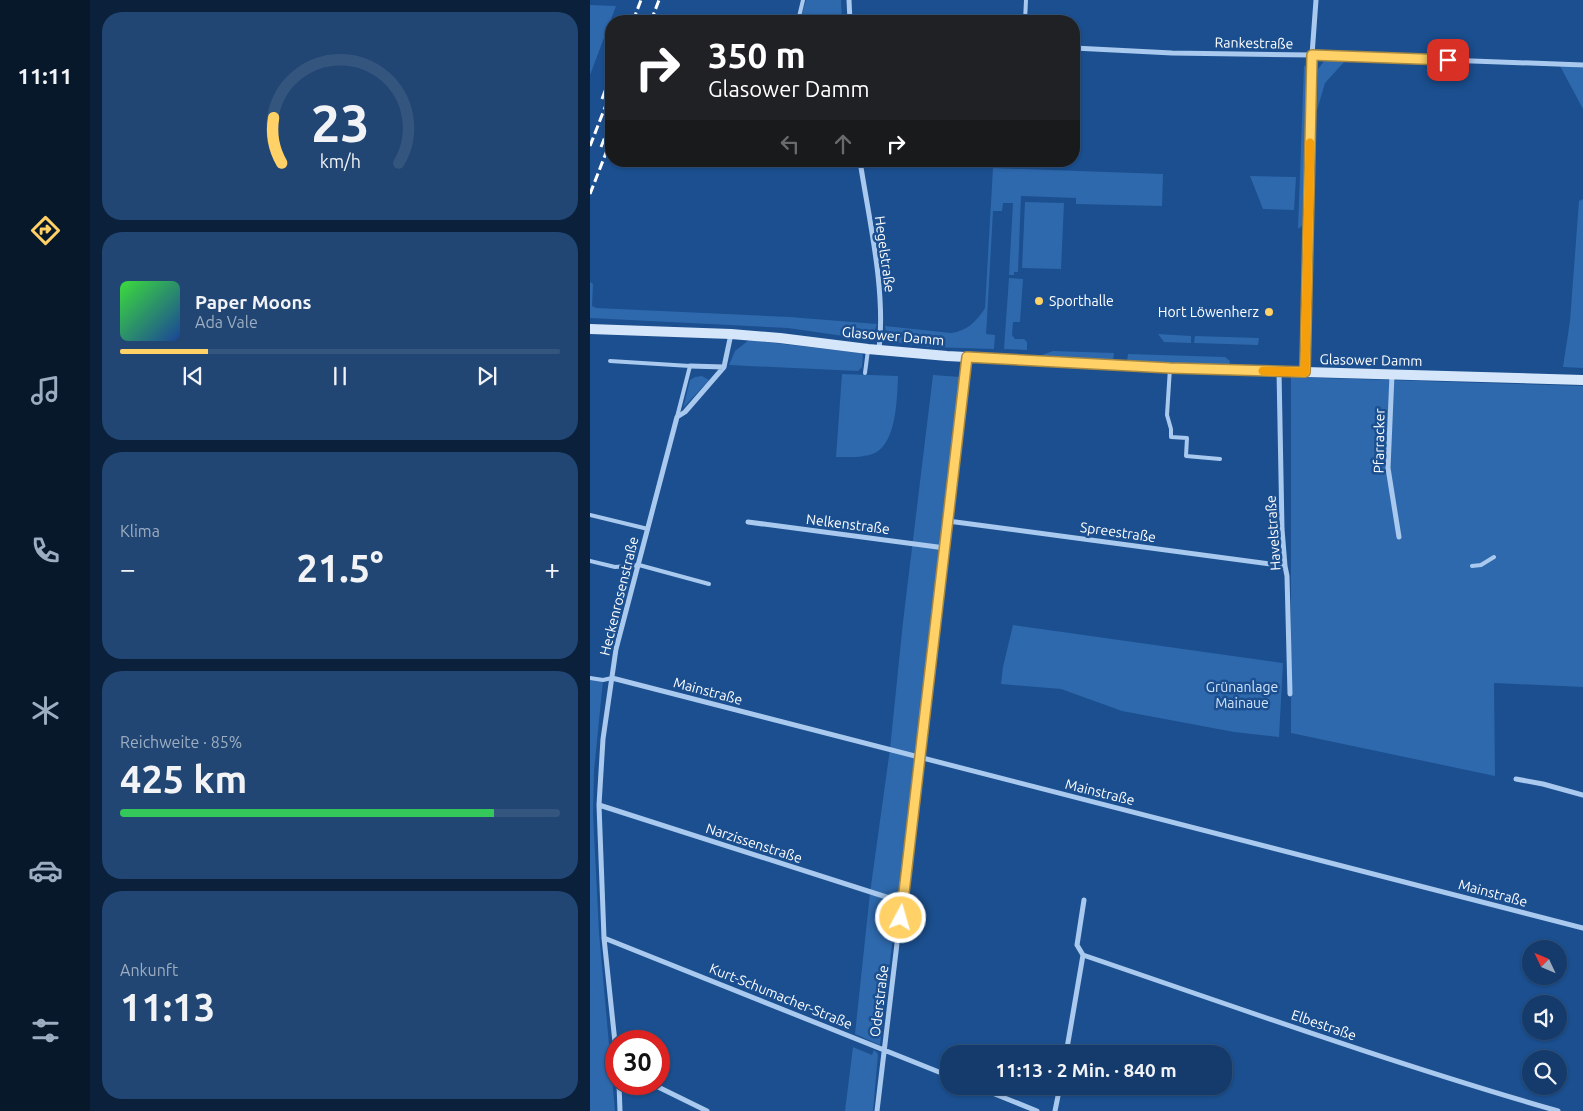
<!DOCTYPE html>
<html lang="de">
<head>
<meta charset="utf-8">
<style>
  :root { --surface:#143b6b; --page:#214673; --text:#f1f3f6; --muted:#9dadc1; --line:#33557e; --accent:#ffd166 }
  body { margin:0; font-family:Ubuntu,sans-serif; background:var(--page); color:var(--text); height:100vh; display:flex; flex-direction:column; font-size:19px; white-space:nowrap }
  * { box-sizing:border-box; margin:0 }
  p { font-size:16px; color:var(--muted) }
  .icon { flex:none; width:28px; height:28px; fill:none; stroke:currentColor; stroke-width:2; stroke-linecap:round; stroke-linejoin:round }
  .map { position:relative; flex:1; overflow:hidden }
  .drawer { display:flex; flex-direction:column; gap:12px; padding:12px; background:#0b203b; width:500px }
  .drawer>* { flex:none }
  .top-card { position:absolute; left:15px; top:15px; width:475px; height:152px; border-radius:20px; box-shadow:0 1px 4px #0004,0 0 0 1px var(--line); background:#202124; color:#fff; overflow:hidden }
  .needle { width:32px; rotate:314deg }
  .tools { position:absolute; left:932px; top:940px; display:grid; gap:10px }
  .tools a { display:grid; place-items:center; width:45px; height:45px; border-radius:50%; background:var(--surface); box-shadow:0 1px 4px #0004,0 0 0 1px var(--line); font-size:25px }
  .speed { position:absolute; left:15px; top:1030px; display:flex; gap:10px; font-size:25px; font-weight:700; text-align:center }
  .speed>* { display:grid; place-content:center; width:65px; height:65px; border-radius:50%; background:var(--surface); box-shadow:0 1px 4px #0004,0 0 0 1px var(--line); line-height:1 }
  .speed .limit { border:8px solid #d22; background:#fff; color:#111 }
  .pin { position:absolute; display:grid; place-items:center; width:42px; height:42px; color:#fff; margin:-21px; border-radius:10px; box-shadow:0 2px 8px #0006 }
  .me { position:absolute; width:55px; margin:-28px; rotate:6deg; stroke-linejoin:round; filter:drop-shadow(0 0 4px #0008) }
  .turn { display:flex; align-items:center; gap:18px; height:105px; padding:0 20px; font-size:22px }
  .turn .icon { width:65px; height:65px; stroke-width:2.5 }
  .turn b { display:block; font-size:35px; line-height:42px }
  .lanes { display:flex; align-items:center; height:48px; padding:0 20px; background:#0003; justify-content:center; gap:25px; direction:ltr }
  .lanes .off { opacity:.35 }
  .big { font-size:38px; font-weight:700; line-height:1.1 }
  .drawer .card { flex:1; display:flex; flex-direction:column; justify-content:center; gap:8px; min-width:0; padding:0 18px; border-radius:20px; background:var(--page) }
  .drawer .dial { align-items:center; gap:0 }
  .dial svg { height:130px; overflow:visible; fill:none; stroke:var(--line); stroke-width:7; stroke-linecap:round; text-anchor:middle }
  .dial text { fill:var(--text); stroke:none }
  .song { display:flex; align-items:center; gap:15px }
  .cover { width:60px; height:60px; border-radius:8px; background:linear-gradient(135deg,hsl(120 70% 55%),hsl(220 70% 35%)) }
  .played { height:5px; border-radius:2px; background:linear-gradient(90deg,var(--accent) 20%,var(--line) 20%) }
  .keys { display:flex; justify-content:space-around; direction:ltr }
  .heat { display:flex; justify-content:space-between; align-items:center; font-size:28px; direction:ltr }
  .charge { height:8px; border-radius:4px; background:linear-gradient(90deg,#34c759 85%,var(--line) 0) }
  .trip { position:absolute; left:350px; top:1045px; width:292px; height:50px; border-radius:20px; background:var(--surface); box-shadow:0 1px 4px #0004,0 0 0 1px var(--line); font-weight:700; line-height:50px; text-align:center }
  main { display:flex; flex:1; min-height:0 }
  .menu { display:flex; flex-direction:column; width:90px; justify-content:space-around; align-items:center; background:#08182b; color:var(--muted) }
  .menu .icon { width:35px; height:35px }
  .menu .current { color:var(--accent) }
  .menu b { font-size:22px; color:var(--text) }
  .map>svg:first-child { display:block }
  .green { fill:#2e69ad }
  .lines { fill:none; stroke-linecap:round; stroke-linejoin:round }
  .lane { stroke:#a9c9ee; stroke-width:4 }
  .street { stroke:#a9c9ee; stroke-width:5 }
  .secondary { stroke:#d6e6fa; stroke-width:10 }
  .rail { stroke:#fff; stroke-width:3; stroke-dasharray:9 4; stroke-linecap:butt }
  .route-casing { stroke:#a68842; stroke-width:12 }
  .route { stroke:#ffd166; stroke-width:9 }
  .slow { stroke:#f59e0b; stroke-width:9 }
  .poi-dot { fill:#ffd166; stroke:#1b4f8f; stroke-width:2 }
  .labels { text-anchor:middle; dominant-baseline:central; stroke-width:5; stroke-linejoin:round; paint-order:stroke }
  .street-label { font-size:14px; fill:#fff; stroke:#1b4f8f }
  .poi-label { font-size:14px; fill:#fff; stroke:#1b4f8f; text-anchor:start }
  .park-label { font-size:14px; fill:#cfe3fa; stroke:#1b4f8f }
</style>
</head>
<body>
<main>
<nav class="menu">
<b>11:11</b>
<svg class="icon current" aria-label="directions" viewBox="0 0 24 24"><path d="M12 3l9 9-9 9-9-9zM9 14v-3h6M13 9l2 2-2 2"/></svg>
<svg class="icon" aria-label="music" viewBox="0 0 24 24"><path d="M9 18V5l10-2v13"/><circle cx="6" cy="18" r="3"/><circle cx="16" cy="16" r="3"/></svg>
<svg class="icon" aria-label="phone" viewBox="0 0 24 24"><path d="M5 4h4l2 5-3 2q2 4 5 5l2-3 5 2v4C11 20 4 13 5 4z"/></svg>
<svg class="icon" aria-label="climate" viewBox="0 0 24 24"><path d="M12 3v18M4 7l16 10M4 17L20 7"/></svg>
<svg class="icon" aria-label="car" viewBox="0 0 24 24"><path d="M5 17H2v-5l4-1 3-4h7l3 4 3 1v5h-3M9 17h6M6 11h13"/><circle cx="7" cy="17" r="2"/><circle cx="17" cy="17" r="2"/></svg>
<svg class="icon" aria-label="filters" viewBox="0 0 24 24"><path d="M4 7h16M4 17h16"/><circle cx="9" cy="7" r="2"/><circle cx="15" cy="17" r="2"/></svg>
</nav>
<section class="drawer">
<div class="card dial"><svg viewBox="0 0 100 80">
<path d="M14 69A42 42 0 1 1 86 69"/>
<path d="M14 69A42 42 0 0 1 9 41" stroke="#ffd166"/>
<text x="50" y="56" font-size="32" font-weight="700">23</text>
<text x="50" y="72" font-size="11">km/h</text>
</svg></div>
<div class="card">
<div class="song"><i class="cover"></i><div><b>Paper Moons</b><p>Ada Vale</p></div></div>
<div class="played"></div>
<div class="keys"><svg class="icon" aria-label="previous" viewBox="0 0 24 24"><path d="M18 5L8 12l10 7zM5 5v14"/></svg><svg class="icon" aria-label="pause" viewBox="0 0 24 24"><path d="M8 5v14M16 5v14"/></svg><svg class="icon" aria-label="next" viewBox="0 0 24 24"><path d="M6 5l10 7-10 7zM19 5v14"/></svg></div>
</div>
<div class="card"><p>Klima</p>
<div class="heat"><a>−</a><b class="big">21.5°</b><a>+</a></div>
</div>
<div class="card"><p>Reichweite · 85%</p><b class="big">425 km</b><div class="charge"></div></div>
<div class="card"><p>Ankunft</p><b class="big">11:13</b></div>
</section>
<div class="map">
<svg width="993" height="1111" viewBox="0 0 993 1111">
  <rect width="100%" height="100%" fill="#1b4f8f"/>
  <path class="green" d="M216,0H251L252,21H213L212,14Z
    M0,5L26,6L0,75Z
    M735,60H756L735,83L727,110L728,69Z
    M714,65L717,68L712,226L708,229Z
    M970,66L993,68V109Z
    M403,168L573,174L572,206L486,204V198L431,196L428,272H424V275H419L423,203H413L412,211H403L397,319L396,334L405,335L404,349L340,347L303,342L296,332L295,326L361,333C377,331 387,321 395,308Z
    M660,176L706,177L704,210L673,209Z
    M993,199V368L973,367L980,321L989,201Z
    M435,202L474,203L471,269L432,268Z
    M419,278L433,279L430,322H423L422,335L425,339H434L437,342V350L414,349Z
    M0,282L3,284L2,306L6,308L200,317L287,324L281,340L198,328L0,318Z
    M568,334L601,336V343L574,342Z
    M605,336L669,338L668,345L604,343Z
    M159,340L271,353L273,355L272,367L268,371L139,365L145,351Z
    M463,351L524,353L523,362L449,356Z
    M538,354L635,357L640,361L639,365L537,362Z
    M252,374L308,376C307,397 307,442 285,453C273,458 259,457 246,457Z
    M343,375L370,377L290,1045L265,1034L280,893L300,749L313,622Z
    M112,376L119,380L93,408L100,380L105,377Z
    M701,377L993,386V687L904,683L905,776L701,733Z
    M423,625L693,663L689,737L644,732L532,711L471,689L411,684L413,667Z
    M0,678L13,680L4,771L3,814L9,933L25,1111H0Z
    M263,1047L282,1055L284,1050L288,1054L283,1111H255Z"/>
  <g class="lines">
    <path class="lane" d="M208,21L213,0
      M435,21L436,0
      M20,361L100,366L87,417
      M580,368L577,415L581,429V437L597,438L596,456L630,459
      M275,373L278,350
      M0,515L58,529
      M0,561L25,567L49,565L119,584
      M882,566L891,565L904,557
      M0,678L13,680L22,678"/>
    <path class="street" d="M259,0L260,21
      M484,48L582,53L722,55L993,65
      M270,161C279,220 296,290 289,350
      M100,366L134,367
      M689,371L692,529L695,566L697,576L700,694
      M715,372L722,55L726,0
      M802,375L798,468L809,537
      M358,521L695,566
      M158,522L355,548
      M22,678L993,928
      M926,779L953,784L993,795
      M9,805L312,902
      M14,938L359,1076
      M493,955C651,1009 808,1065 968,1111
      M26,1052L14,938L9,805L13,739L26,649L87,417L95,412L134,367L141,334
      M476,1054L493,955L487,945L494,900
      M29,1084L30,1111
      M62,1084L117,1111
      M385,1086L447,1111
      M287,1111L377,357
      M465,1111L470,1086"/>
    <path class="secondary" d="M0,329L141,334L190,338L278,349L357,356L580,368L993,380"/>
    <path class="rail" d="M43,21L51,0
      M61,21L69,0
      M12,99L21,75
      M0,146L21,92
      M11,147L21,122
      M0,194L21,140"/>
  </g>
  <g class="lines">
    <g class="route-casing">
      <path id="route" d="M311,918L377,357L580,368L715,372L722,55L858,60"/>
    </g>
    <use href="#route" class="route"/>
    <path class="slow" d="M673,371L715,372L720,143"/>
  </g>
  <g class="poi-dot">
    <circle cx="449" cy="301" r="5"/>
    <circle cx="679" cy="312" r="5"/>
  </g>
  <g class="labels">
    <g class="street-label">
      <text transform="translate(664 43) rotate(1)">Rankestraße</text>
      <text transform="translate(295 254) rotate(82)">Hegelstraße</text>
      <text transform="translate(303 336) rotate(5)">Glasower Damm</text>
      <text transform="translate(781 360) rotate(1)">Glasower Damm</text>
      <text transform="translate(789 441) rotate(-89)">Pfarracker</text>
      <text transform="translate(258 524) rotate(7)">Nelkenstraße</text>
      <text transform="translate(528 532) rotate(8)">Spreestraße</text>
      <text transform="translate(683 533) rotate(-94)">Havelstraße</text>
      <text transform="translate(29 596) rotate(-76)">Heckenrosenstraße</text>
      <text transform="translate(118 691) rotate(15)">Mainstraße</text>
      <text transform="translate(510 792) rotate(14)">Mainstraße</text>
      <text transform="translate(164 843) rotate(18)">Narzissenstraße</text>
      <text transform="translate(903 893) rotate(15)">Mainstraße</text>
      <text transform="translate(191 996) rotate(22)">Kurt-Schumacher-Straße</text>
      <text transform="translate(289 1001) rotate(-83)">Oderstraße</text>
      <text transform="translate(734 1025) rotate(19)">Elbestraße</text>
    </g>
    <g class="poi-label">
      <text x="459" y="301">Sporthalle</text>
      <text x="669" y="312" text-anchor="end">Hort Löwenherz</text>
    </g>
    <g class="park-label">
      <text x="652" y="687">Grünanlage<tspan x="652" dy="16">Mainaue</tspan></text>
    </g>
  </g>
</svg>
<div class="tools">
<a><svg class="needle" viewBox="-14 -14 28 28"><path d="M0-13l5 13h-10z" fill="#e53935"/><path d="M0 13l5-13h-10z" fill="#9dadc1"/></svg></a>
<a><svg class="icon" aria-label="sound" viewBox="0 0 24 24"><path d="M4 9h4l5-4v14l-5-4H4zM17 9q2 3 0 6"/></svg></a>
<a><svg class="icon" aria-label="search" viewBox="0 0 24 24"><circle cx="10" cy="10" r="6"/><path d="M15 15l6 6"/></svg></a>
</div>
<div class="speed"><div class="limit">30</div></div>
<div class="pin" style="left:858px;top:60px;background:#d93025"><svg class="icon" aria-label="arrive" viewBox="0 0 24 24"><path d="M6 21V4h12l-3 4 3 4H6"/></svg></div>
<svg class="me" style="left:311px;top:918px" viewBox="-20 -20 40 40"><circle r="17" fill="#ffd166" stroke="#fff" stroke-width="3"/><path d="M0-11L8 9 0 5-8 9z" fill="#fff"/></svg>
<div class="trip">11:13 · 2 Min. · 840 m</div>
<div class="top-card">
<div class="turn"><svg class="icon" aria-label="right" viewBox="0 0 24 24"><path d="M7 20v-9h11M14 6l5 5-5 5"/></svg><div><b>350 m</b>Glasower Damm</div></div>
<div class="lanes"><svg class="icon off" aria-label="left" viewBox="0 0 24 24"><path d="M17 20v-9H6M10 6l-5 5 5 5"/></svg><svg class="icon off" aria-label="ahead" viewBox="0 0 24 24"><path d="M12 20V5M6 11l6-6 6 6"/></svg><svg class="icon" aria-label="right" viewBox="0 0 24 24"><path d="M7 20v-9h11M14 6l5 5-5 5"/></svg></div>
</div>
</div>
</main>
</body>
</html>
